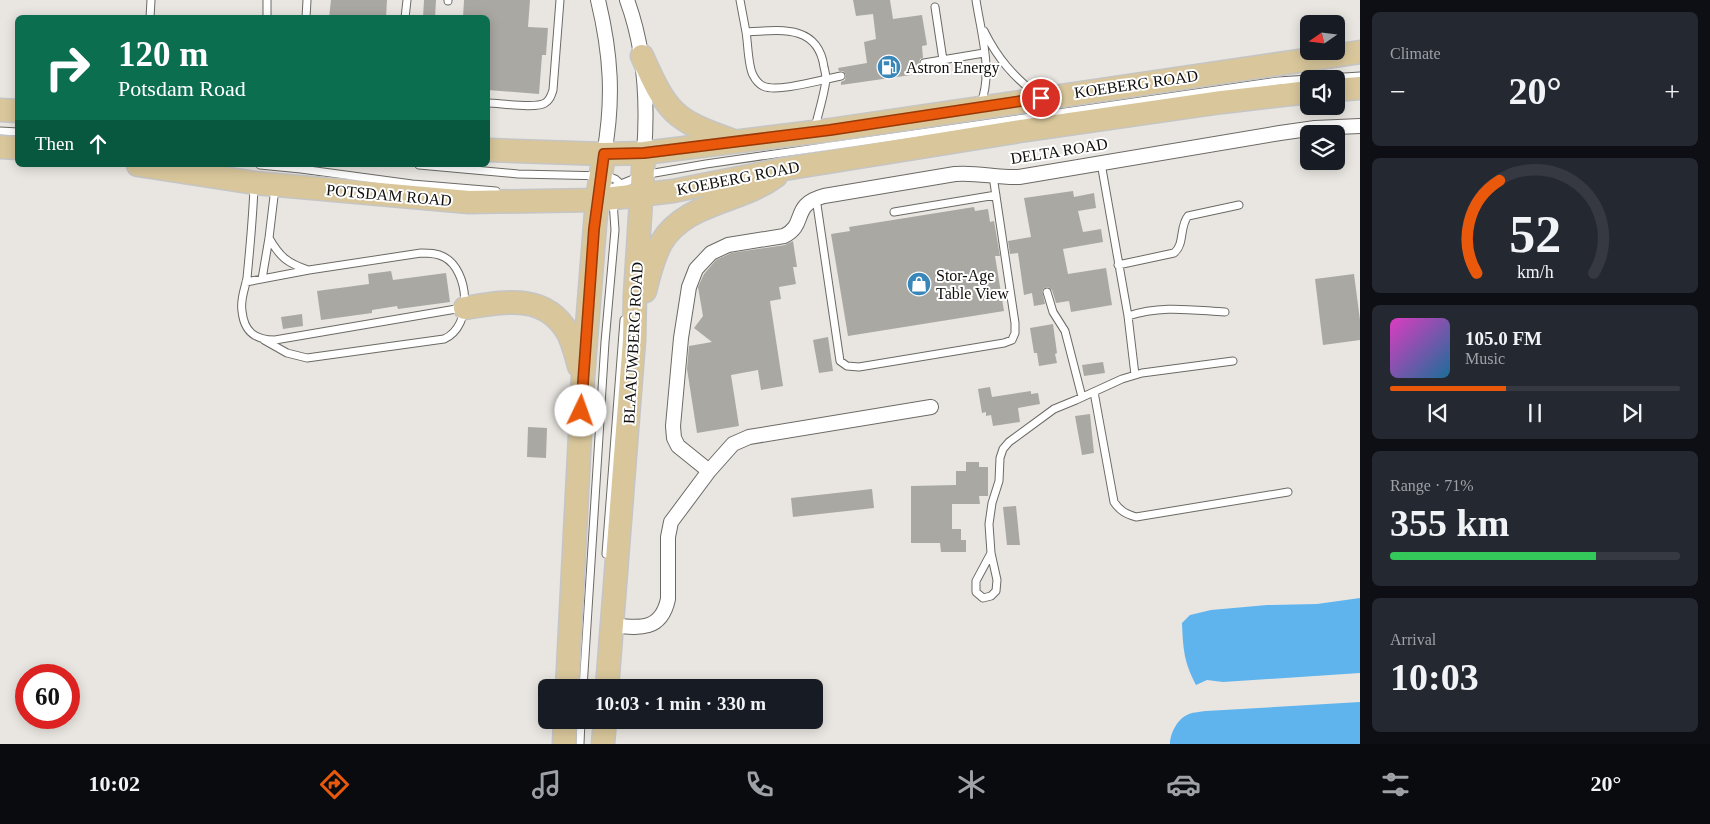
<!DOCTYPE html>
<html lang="en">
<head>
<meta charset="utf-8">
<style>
  :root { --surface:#171b24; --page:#242831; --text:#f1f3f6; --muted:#9ea1a6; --line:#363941; --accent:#ea580c }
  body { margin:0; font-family:Georgia,serif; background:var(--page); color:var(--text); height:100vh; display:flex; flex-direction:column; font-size:19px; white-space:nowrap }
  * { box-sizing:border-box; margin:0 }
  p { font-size:16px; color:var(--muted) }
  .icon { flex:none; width:28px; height:28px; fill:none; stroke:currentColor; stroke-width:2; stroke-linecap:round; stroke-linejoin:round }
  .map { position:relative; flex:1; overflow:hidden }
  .drawer { display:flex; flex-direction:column; gap:12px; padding:12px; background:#0d0f14; width:350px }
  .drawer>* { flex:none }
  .banner { position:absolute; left:15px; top:15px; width:475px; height:152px; border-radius:8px; box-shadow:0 2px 12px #0003; background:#0b6e4f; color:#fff; overflow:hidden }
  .needle { width:32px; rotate:256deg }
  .tools { position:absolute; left:1300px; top:15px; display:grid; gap:10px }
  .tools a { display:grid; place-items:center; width:45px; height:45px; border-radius:8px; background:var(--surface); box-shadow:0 2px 12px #0003; font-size:25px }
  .speed { position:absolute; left:15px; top:664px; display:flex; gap:10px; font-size:25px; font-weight:700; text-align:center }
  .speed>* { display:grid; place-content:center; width:65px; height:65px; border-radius:50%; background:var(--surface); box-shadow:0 2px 12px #0003; line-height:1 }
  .speed .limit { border:8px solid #d22; background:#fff; color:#111 }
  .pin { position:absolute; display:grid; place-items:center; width:42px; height:42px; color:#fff; margin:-21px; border:2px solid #fff; border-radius:50%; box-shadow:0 1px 5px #0007 }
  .me { position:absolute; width:55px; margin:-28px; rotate:3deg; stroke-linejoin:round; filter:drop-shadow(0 0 4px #0008) }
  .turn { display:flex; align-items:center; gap:18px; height:105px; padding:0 20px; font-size:22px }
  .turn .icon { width:65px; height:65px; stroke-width:2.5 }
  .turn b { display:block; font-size:35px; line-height:42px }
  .then { display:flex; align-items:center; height:48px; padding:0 20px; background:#0003; gap:10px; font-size:19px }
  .big { font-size:38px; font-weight:800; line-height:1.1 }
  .drawer .widget { flex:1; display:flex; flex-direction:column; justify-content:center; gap:8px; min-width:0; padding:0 18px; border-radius:8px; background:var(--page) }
  .drawer .dial { align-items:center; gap:0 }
  .dial svg { height:130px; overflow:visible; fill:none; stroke:var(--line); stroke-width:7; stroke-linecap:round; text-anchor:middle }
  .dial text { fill:var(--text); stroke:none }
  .song { display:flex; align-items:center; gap:15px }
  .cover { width:60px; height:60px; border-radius:8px; background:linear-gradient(135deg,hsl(310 70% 55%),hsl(200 70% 35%)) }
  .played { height:5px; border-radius:2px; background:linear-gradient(90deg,var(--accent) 40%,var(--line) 40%) }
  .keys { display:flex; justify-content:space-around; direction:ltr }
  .heat { display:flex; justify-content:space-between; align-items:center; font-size:28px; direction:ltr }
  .charge { height:8px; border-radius:4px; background:linear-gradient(90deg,#34c759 71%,var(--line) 0) }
  .trip { position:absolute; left:538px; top:679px; width:285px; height:50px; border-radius:8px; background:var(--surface); box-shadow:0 2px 12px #0003; font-weight:800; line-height:50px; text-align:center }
  .tab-bar { display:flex; height:80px; justify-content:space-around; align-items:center; background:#090b0e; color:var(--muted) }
  .tab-bar .icon { width:35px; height:35px }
  .tab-bar .active { color:var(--accent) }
  .tab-bar b { font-size:22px; color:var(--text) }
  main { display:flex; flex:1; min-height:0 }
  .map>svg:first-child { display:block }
  .water { fill:#60b4ee }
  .building { fill:#aaa8a3 }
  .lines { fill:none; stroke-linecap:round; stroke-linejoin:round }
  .lane-casing { stroke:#6c6a65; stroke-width:9 }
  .street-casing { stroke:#6c6a65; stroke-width:16 }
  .primary-casing { stroke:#c5c5c5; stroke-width:25 }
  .lane { stroke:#fff; stroke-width:7 }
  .street { stroke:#fff; stroke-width:14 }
  .primary { stroke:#d9c79b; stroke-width:22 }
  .route-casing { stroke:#983908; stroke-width:12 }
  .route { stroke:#ea580c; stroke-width:9 }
  .labels { text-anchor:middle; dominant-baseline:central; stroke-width:4; stroke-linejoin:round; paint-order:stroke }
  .poi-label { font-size:16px; fill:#0f0e0c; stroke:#fff; text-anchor:start }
  .street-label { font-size:16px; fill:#0f0e0c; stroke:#fff }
</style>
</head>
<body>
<main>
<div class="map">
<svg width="1360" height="744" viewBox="0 0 1360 744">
  <rect width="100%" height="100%" fill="#e9e6e1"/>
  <path class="water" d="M1360,598V673L1223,682L1207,680L1196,685C1184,662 1183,649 1182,623L1190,615L1211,610L1267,605L1317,604Z
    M1360,702V744H1170C1170,733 1178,718 1189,714C1194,712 1200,712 1206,711Z"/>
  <path class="building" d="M331,0H387L386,18H329Z
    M424,0H436L435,18H423Z
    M464,0H530L528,27L548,28L546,55H542L539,94L488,90V18H463Z
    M853,0H890L893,19L922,15L927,45L922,46L923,58L920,59L919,63L920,67L925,68V73L841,85V82L845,80L846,75L843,71H839L838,68L867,63L864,42L876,39L873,14L856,16Z
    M1073,191L1074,197L1094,193L1096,208L1078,211L1083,232L1101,229L1103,242L1063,249L1068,274L1106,268L1112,305L1071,312L1069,301L1056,303L1052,290L1048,287L1044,288L1042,291L1045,304L1034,306L1032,293L1024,295L1018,253L1010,254L1008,241L1031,237L1024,198Z
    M974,207L975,211L988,209L990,222L994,221L1000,256H995L1004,311L848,336L831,234L850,231L849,227Z
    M793,241L797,267H793L796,284L779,287L781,299L770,301L783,386L761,390L758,370L731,375L739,426L697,433L687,369L689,346L712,342L694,328L703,316L698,287L704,274L716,260L731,253L785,245Z
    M391,271L393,280L446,273L450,302L398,309L397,306L372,310V313L321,320L317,291L369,284L368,274Z
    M1354,274L1360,320V340L1323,345L1315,279Z
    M302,314L303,326L283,329L281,317Z
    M1053,324L1057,353L1055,354L1057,363L1039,366L1037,353H1034L1030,328Z
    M828,337L833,371L819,373L813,340Z
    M1103,362L1105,373L1084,376L1082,365Z
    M990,387L992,397L1031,391V394L1038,393L1040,404L1018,408L1020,422L993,426L991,415L986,416V412L982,413L978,389Z
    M1090,414L1094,453L1082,455L1075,416Z
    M528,427L547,428L546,458L527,457Z
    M966,462H979V467H988V496H979L980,504H952V529H961V540H966V552H941L940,543H911V486L956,485V471H966Z
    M872,489L874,508L793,517L791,498Z
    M1016,506L1020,545H1007L1003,507Z"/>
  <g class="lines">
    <g class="lane-casing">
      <path id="lane" d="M267,0V18
        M448,0V1
        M740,0L746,32
        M976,0C981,33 993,71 981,103
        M935,7L943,60
        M150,18L151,0
        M306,18L307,0
        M405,18L407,0
        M984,31C998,59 1013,76 1037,95
        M924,63L984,53
        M1314,79L1360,76
        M488,103C499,103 536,109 545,103C550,100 551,96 553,90L560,0
        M815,128C818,114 825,92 826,79C826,75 825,71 824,67C818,24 780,30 746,32C748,43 748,66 753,75C755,79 759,84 763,86C777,93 824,79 841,76
        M0,131L18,132
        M1101,163L1128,316L1135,375
        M260,165L301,169L412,184L496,191
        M419,165L518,174L607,176L615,179L623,186
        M254,186C253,217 250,247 247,278C245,289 240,299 242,311C244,332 255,340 275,340L462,308
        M609,189L643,175L706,164L1278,81L1309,79
        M816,198L840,361L847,366L859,367L1004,343L1012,340L1015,333V323L993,176
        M894,212L996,195
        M269,238C280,257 287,263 308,270
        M1118,265L1174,253C1185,244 1179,227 1188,216L1239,205
        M262,279L269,238L275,188
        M246,282L309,270L421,253C429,253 437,253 444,257C469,270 474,326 444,339L307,358L287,353L264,340
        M1047,292L1053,312L1065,331L1082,397
        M1128,316C1161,305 1191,310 1225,312
        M1094,392L1114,502C1120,511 1126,514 1136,517L1288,492
        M991,553L976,581V592L983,598L991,596L996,591L997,580L991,553L989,524L992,503L999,481L1000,458L1003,449L1009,442L1054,409L1076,400L1122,379L1142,373L1233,361
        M606,554L624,320
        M583,688L605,342L615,230L613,201
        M580,744L581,720"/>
    </g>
    <g class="street-casing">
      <path id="street" d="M598,0C611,54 614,99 604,154
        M627,0C645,49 648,102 644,153
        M709,471L678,446L674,438L673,426L681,338L689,287L696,269L711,253L728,245L784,236C808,224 790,205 824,196L955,174C977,172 997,178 1019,177L1280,133L1315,128L1360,126
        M612,625C638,628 661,632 668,599V537L671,522L709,471L733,444L749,437L931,407"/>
    </g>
    <g class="primary-casing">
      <path id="primary" d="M642,56C667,112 673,120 731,140
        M1336,90L1360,88
        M0,110L18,111
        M0,147L18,148
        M488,150L604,154L644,153L830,130L1360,52
        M138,165L255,183L469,202L597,200L673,191L784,169L1020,131L1222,102L1309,92
        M645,291C649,274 653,258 661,243C685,202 740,203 776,176
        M465,308C503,302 545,292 568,333C573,343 576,355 579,366
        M567,688L583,377L597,200L604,154
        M607,688L634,340L635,295L644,153
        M564,744L565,720
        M603,744L605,720"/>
    </g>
    <use href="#lane" class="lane"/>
    <use href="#street" class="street"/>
    <use href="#primary" class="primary"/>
  </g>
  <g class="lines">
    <g class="route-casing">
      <path id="route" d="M581,411L594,229L604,154L644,153L830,130L1041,98"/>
    </g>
    <use href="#route" class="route"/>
  </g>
  <defs>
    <g id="fuel-disc" transform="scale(1.25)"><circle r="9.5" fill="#3986b9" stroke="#fff"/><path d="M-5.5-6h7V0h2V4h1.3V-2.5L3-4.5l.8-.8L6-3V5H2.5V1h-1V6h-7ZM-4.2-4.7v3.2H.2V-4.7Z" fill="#fff"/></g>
    <g id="shop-disc" transform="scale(1.25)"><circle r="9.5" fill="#3986b9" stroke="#fff"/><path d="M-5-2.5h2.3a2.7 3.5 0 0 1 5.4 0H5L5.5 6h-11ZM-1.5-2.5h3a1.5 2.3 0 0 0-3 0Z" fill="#fff"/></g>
  </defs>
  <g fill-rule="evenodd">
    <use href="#fuel-disc" x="889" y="67"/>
    <use href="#shop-disc" x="919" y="284"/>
  </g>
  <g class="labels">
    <g class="poi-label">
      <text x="906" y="67">Astron Energy</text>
      <text x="936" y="275">Stor-Age<tspan x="936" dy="18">Table View</tspan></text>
    </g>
    <g class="street-label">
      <text transform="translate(1136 84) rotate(-8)">KOEBERG ROAD</text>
      <text transform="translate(1059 151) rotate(-9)">DELTA ROAD</text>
      <text transform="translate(738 178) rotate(-11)">KOEBERG ROAD</text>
      <text transform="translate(389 195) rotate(5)">POTSDAM ROAD</text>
      <text transform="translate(633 343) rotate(-87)">BLAAUWBERG ROAD</text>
    </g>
  </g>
</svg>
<div class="tools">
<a><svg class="needle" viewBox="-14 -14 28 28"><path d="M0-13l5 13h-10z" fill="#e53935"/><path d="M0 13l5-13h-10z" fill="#9ea1a6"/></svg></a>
<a><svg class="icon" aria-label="sound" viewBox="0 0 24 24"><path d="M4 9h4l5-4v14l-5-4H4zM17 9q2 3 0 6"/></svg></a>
<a><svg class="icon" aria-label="layers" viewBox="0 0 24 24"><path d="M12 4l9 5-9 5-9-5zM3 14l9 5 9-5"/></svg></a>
</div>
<div class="speed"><div class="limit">60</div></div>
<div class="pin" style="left:1041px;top:98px;background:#d93025"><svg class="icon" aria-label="arrive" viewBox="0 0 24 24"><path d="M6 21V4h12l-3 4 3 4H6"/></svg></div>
<svg class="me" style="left:581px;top:411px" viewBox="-20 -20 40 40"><circle r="19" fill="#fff"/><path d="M0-13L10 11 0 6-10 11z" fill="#ea580c"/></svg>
<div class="trip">10:03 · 1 min · 330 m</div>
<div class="banner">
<div class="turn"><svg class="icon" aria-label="right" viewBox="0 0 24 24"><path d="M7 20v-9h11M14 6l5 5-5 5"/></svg><div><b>120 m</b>Potsdam Road</div></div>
<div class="then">Then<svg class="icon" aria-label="ahead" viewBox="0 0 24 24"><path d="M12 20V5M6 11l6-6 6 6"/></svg></div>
</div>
</div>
<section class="drawer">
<div class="widget"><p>Climate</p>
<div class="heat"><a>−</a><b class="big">20°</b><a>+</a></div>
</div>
<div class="widget dial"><svg viewBox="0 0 100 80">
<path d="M14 69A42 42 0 1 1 86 69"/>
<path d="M14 69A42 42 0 0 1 28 12" stroke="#ea580c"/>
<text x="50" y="56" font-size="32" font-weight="700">52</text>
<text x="50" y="72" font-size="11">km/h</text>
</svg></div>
<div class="widget">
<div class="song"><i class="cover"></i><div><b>105.0 FM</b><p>Music</p></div></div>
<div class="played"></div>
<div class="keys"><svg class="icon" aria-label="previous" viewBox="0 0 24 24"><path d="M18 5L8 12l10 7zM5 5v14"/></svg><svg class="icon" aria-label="pause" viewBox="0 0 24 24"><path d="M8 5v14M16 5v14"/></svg><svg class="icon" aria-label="next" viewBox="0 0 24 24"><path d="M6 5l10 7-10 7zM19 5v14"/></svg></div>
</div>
<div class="widget"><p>Range · 71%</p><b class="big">355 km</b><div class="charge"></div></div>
<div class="widget"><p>Arrival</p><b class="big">10:03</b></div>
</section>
</main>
<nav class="tab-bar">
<b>10:02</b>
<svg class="icon active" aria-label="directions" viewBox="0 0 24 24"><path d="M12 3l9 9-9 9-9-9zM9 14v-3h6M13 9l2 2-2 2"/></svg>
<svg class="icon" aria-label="music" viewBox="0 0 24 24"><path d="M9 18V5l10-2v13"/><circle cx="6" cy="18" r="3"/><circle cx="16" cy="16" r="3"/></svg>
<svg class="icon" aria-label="phone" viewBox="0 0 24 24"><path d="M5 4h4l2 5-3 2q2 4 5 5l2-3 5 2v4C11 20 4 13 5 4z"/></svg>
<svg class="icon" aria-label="climate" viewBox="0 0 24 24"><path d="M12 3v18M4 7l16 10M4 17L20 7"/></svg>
<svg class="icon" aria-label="car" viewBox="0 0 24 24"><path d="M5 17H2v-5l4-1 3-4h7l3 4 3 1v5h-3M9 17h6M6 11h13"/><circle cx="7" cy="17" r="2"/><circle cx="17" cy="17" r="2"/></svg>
<svg class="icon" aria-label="filters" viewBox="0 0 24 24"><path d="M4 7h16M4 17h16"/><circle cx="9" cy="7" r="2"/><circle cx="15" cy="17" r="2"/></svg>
<b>20°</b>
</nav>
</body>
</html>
